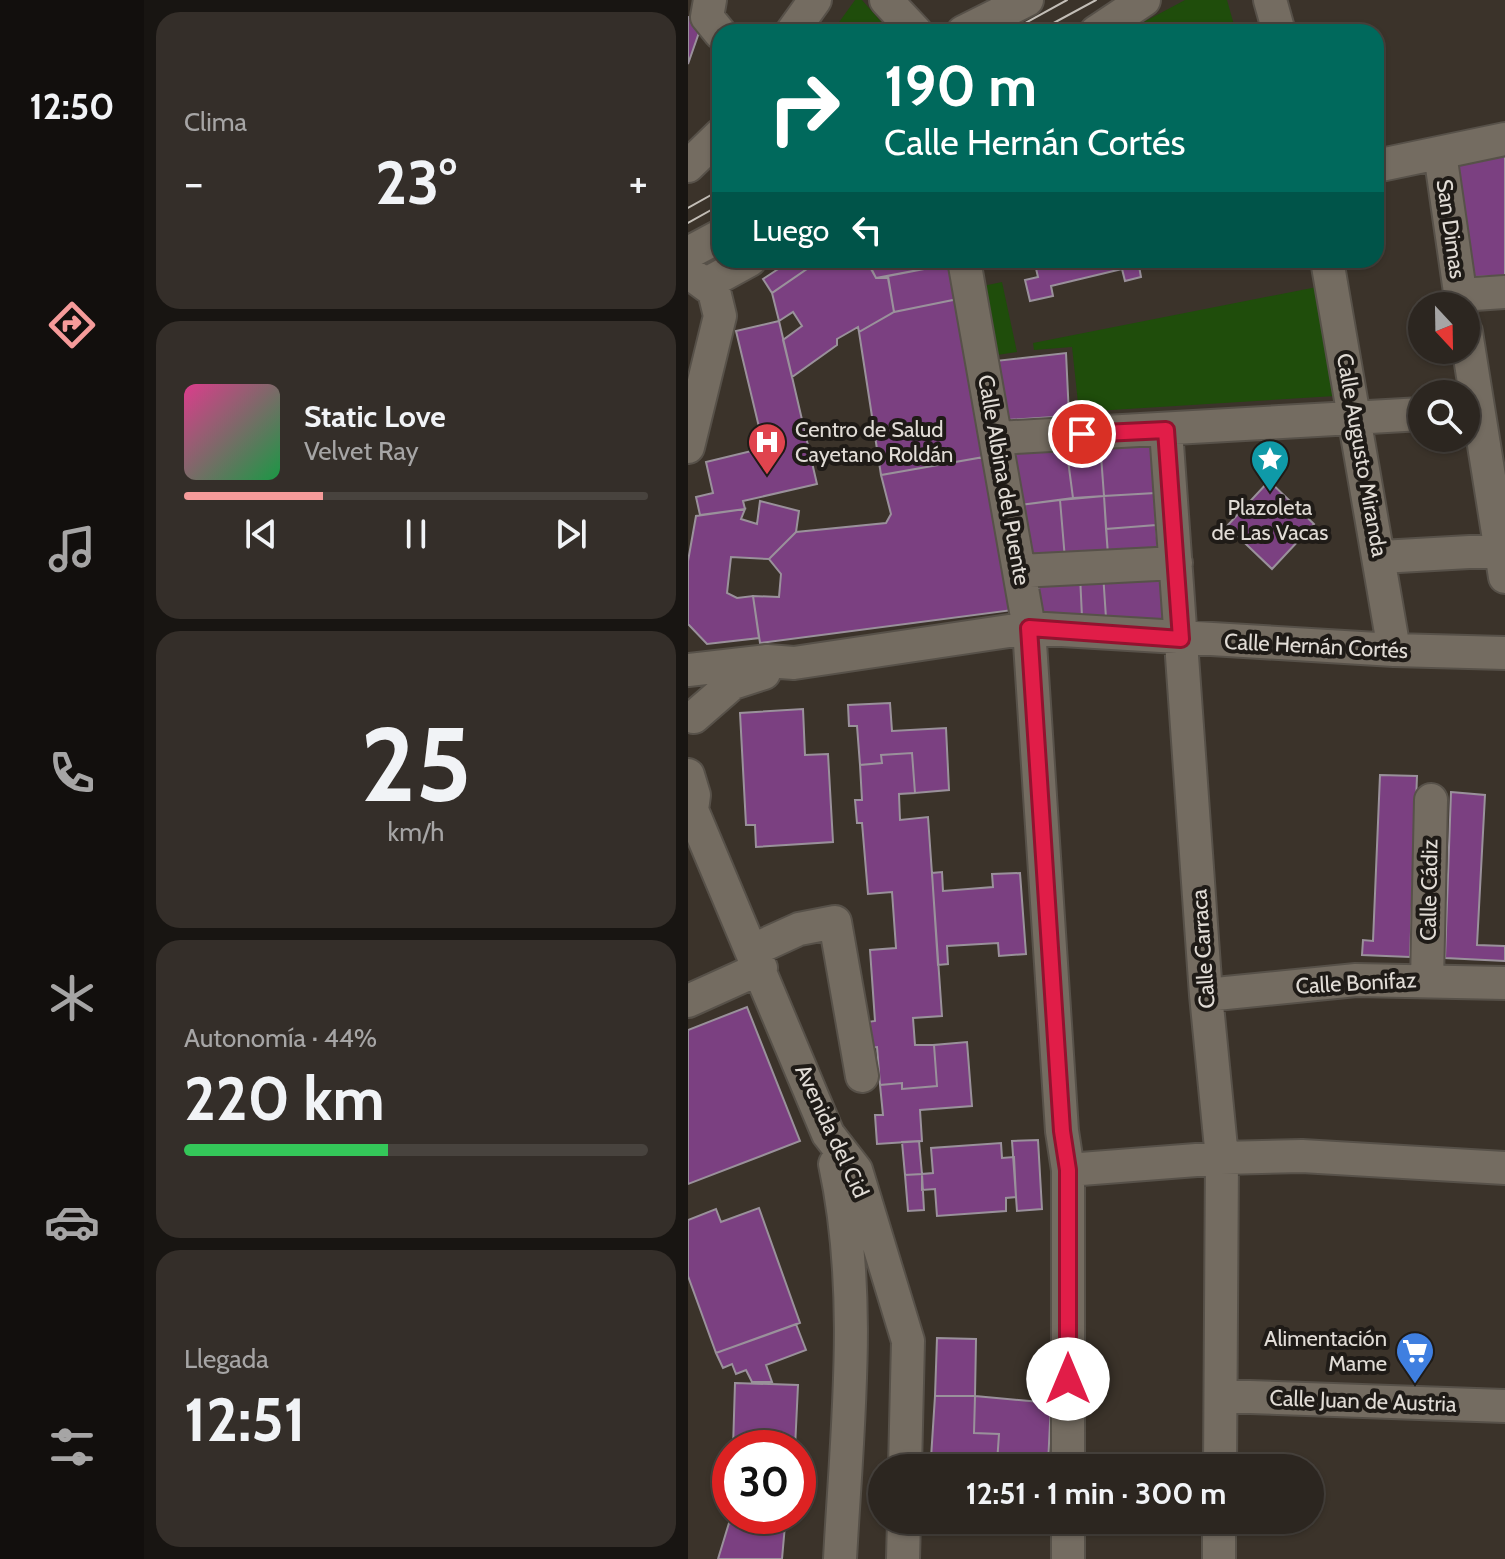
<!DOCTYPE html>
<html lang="es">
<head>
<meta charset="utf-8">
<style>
  :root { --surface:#2c2620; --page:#342e29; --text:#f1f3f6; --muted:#a6a5a5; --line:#48433e; --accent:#f59b9a }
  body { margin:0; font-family:Cabin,sans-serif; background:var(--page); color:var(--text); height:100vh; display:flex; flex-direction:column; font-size:30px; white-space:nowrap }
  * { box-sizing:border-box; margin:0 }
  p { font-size:26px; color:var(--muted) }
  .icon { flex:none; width:44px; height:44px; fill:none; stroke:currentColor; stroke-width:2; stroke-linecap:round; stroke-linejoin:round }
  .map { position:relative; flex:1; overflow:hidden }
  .details { display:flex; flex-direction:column; gap:12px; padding:12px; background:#181512; width:544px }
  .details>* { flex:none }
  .guide { position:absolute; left:24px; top:24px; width:672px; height:244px; border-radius:24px; box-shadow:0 2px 6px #0004,0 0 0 2px var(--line); background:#00695c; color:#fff; overflow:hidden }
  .needle { width:52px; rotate:158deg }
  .tools { position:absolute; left:720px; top:292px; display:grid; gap:16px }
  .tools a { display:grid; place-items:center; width:72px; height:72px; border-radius:50%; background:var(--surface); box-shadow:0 2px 6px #0004,0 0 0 2px var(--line); font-size:40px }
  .speed { position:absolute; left:24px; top:1430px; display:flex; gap:16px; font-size:40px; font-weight:700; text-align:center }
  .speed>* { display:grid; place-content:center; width:104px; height:104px; border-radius:50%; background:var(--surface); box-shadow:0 2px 6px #0004,0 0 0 2px var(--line); line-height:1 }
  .speed .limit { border:12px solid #d22; background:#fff; color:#111 }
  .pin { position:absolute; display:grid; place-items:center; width:68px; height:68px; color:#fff; margin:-34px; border:4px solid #fff; border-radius:50%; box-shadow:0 2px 8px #0007 }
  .me { position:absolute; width:88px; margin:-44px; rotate:0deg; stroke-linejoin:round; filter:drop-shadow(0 0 6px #0008) }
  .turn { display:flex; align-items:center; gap:28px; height:168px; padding:0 40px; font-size:36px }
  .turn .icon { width:104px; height:104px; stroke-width:2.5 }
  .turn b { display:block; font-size:56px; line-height:68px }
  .then { display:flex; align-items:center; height:76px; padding:0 40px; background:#0003; gap:16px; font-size:30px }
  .big { font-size:60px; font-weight:700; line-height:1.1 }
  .details .card { flex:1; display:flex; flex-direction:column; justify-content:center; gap:12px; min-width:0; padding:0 28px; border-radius:24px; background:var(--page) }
  .details .dial { align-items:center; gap:0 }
  .dial b { font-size:104px; line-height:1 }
  .song { display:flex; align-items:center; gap:24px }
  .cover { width:96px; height:96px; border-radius:12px; background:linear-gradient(135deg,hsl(330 70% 55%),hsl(140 70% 35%)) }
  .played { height:8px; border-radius:4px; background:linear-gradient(90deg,var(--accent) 30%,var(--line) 30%) }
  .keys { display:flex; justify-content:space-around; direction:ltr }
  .heat { display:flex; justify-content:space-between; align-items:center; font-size:44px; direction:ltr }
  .charge { height:12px; border-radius:6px; background:linear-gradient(90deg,#34c759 44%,var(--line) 0) }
  .trip { position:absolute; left:180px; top:1454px; width:456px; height:80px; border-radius:40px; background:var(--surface); box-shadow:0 2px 6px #0004,0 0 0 2px var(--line); font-weight:700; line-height:80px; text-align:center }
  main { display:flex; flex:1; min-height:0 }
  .dock { display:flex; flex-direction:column; width:144px; justify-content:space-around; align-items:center; background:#120f0d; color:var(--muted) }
  .dock .icon { width:56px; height:56px }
  .dock .on { color:var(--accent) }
  .dock b { font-size:36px; color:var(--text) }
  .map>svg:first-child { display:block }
  .green { fill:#1f4d0b }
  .building { fill:#7b4081; stroke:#9a919b; stroke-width:2 }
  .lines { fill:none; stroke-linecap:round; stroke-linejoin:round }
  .minor-casing { stroke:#575149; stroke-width:36 }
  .minor { stroke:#746c61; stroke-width:32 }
  .tram { stroke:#c3beb7; stroke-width:2 }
  .route-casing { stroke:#92132f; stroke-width:20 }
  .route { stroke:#e11d48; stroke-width:14 }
  .labels { text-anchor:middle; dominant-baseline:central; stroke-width:8; stroke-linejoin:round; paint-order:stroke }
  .street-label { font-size:22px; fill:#e1dcd6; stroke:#1f1b17 }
  .poi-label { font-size:22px; fill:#e1dcd6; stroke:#1f1b17; text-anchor:start }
</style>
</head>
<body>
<main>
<nav class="dock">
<b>12:50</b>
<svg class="icon on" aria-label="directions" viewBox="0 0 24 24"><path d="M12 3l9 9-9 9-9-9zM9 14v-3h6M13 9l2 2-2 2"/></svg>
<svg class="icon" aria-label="music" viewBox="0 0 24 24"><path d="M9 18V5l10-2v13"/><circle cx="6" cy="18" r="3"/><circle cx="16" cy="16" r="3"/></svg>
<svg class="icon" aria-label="phone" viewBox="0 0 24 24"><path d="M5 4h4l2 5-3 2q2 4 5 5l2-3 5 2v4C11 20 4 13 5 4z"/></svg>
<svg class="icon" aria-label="climate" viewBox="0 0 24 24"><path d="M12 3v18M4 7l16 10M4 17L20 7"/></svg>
<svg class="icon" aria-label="car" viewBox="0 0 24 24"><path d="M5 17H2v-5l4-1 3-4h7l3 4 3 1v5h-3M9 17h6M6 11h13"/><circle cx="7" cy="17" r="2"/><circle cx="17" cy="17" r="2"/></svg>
<svg class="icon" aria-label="filters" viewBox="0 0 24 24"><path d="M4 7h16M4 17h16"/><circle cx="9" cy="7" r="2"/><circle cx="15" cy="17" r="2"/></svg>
</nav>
<section class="details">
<div class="card"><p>Clima</p>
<div class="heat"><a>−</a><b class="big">23°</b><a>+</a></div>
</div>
<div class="card">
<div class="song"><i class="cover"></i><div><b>Static Love</b><p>Velvet Ray</p></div></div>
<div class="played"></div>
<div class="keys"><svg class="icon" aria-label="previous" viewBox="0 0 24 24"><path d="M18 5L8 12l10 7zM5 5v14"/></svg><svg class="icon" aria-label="pause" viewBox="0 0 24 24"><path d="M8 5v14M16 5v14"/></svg><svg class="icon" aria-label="next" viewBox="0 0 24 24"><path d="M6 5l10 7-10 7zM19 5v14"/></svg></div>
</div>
<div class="card dial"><b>25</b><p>km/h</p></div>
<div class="card"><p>Autonomía · 44%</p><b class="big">220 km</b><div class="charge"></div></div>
<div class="card"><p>Llegada</p><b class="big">12:51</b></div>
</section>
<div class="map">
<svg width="817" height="1559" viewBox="0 0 817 1559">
  <rect width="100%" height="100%" fill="#3b332a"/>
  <path class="green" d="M167,0H174L202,32H144Z
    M497,0H539L548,32H437Z
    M314,282L329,352L309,355L295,286Z
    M629,287L647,396L391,412L384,347L346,350L345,343Z"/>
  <path class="building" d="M0,17L14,24L0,64Z
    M817,148V276L786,277L768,159Z
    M104,260H132L84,293L75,279Z
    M132,260H179L188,278H200L206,312L171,332L170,327L149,339V345L104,377L95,340L114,326L105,312L91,321L84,293Z
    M178,260H261L262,264L188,278Z
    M346,260H474L451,266L453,277L437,281L434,269L363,286L365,296L342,301L337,280L350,277Z
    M262,264L270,299L206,312L200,276Z
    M270,299L296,457L193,475L171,332L206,312Z
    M91,321L129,484L55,501L57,509L12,515L8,497L25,493L18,462L76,448L48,331Z
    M378,353L381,416L319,420L307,361Z
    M463,439L467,493L416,496L412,442Z
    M412,442L416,496L385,498L378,445Z
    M378,445L385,498L332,505L325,451Z
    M296,457L325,610L72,643L65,596L91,597L93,574L81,559L108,532L198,523L203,514L193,475Z
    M581,481L626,524L584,569L539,526Z
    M467,493L468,525L418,529L416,496Z
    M416,496L420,555L377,559L372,500Z
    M372,500L377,559L346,562L332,505Z
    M72,501L111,511L108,532L81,559L43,557L39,593L49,598L65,596L71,638L19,644L0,624V561L8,516L57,509L53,519L69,524Z
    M468,525L470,551L420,555L418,529Z
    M473,570L477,622L418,618L415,573Z
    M415,573L418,618L394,617L392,575Z
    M392,575L394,617H354L349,576Z
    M202,703L204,731L258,728L261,790L227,793L224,753L193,755L194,763L172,765L169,726H161L160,705Z
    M115,709L117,755L140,754L145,842L68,847L67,825H58L52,713Z
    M224,753L227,793L211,794L212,820L240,817L254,1016L225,1018L227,1045H246L249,1086L214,1089V1083L192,1085L189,1047L181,1048L179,1022L187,1021L182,950L208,948L204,892L180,894L174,823H169L167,800H174L172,765L194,763L193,755Z
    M692,775L729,776L722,957L674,955L675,940L685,941Z
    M763,792L797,795L789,945L817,946V961L757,958Z
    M254,872L255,891L305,887L304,874L332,873L338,954L311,956L310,943L259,946L260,964L250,965L244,873Z
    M59,1007L112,1141L0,1184V1030Z
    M279,1042L284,1106L232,1110L234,1141L189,1144L187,1115H195L192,1085L214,1083V1089L249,1086L246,1045Z
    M350,1140L354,1209L329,1211L324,1141Z
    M231,1141L234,1174L217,1175L214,1142Z
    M313,1143L314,1158L326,1157L328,1197L318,1198V1211L249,1216L247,1189L234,1190V1174L245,1173L243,1148Z
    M234,1174L236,1210L220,1211L217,1175Z
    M71,1208L112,1323L28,1353L0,1276V1220L28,1209L33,1222Z
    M108,1324L118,1350L78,1365L84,1382H64L58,1370L48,1374L44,1364L35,1368L28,1353Z
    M249,1338L288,1339L287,1396H247Z
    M47,1383L110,1385L107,1448H45Z
    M247,1396H287L286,1433L311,1434L309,1463L277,1461V1468H250V1458H243Z
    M287,1396L363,1403L360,1464L309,1463L311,1434L286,1433Z
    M42,1509V1516H105L104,1525L41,1523Z
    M41,1523L97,1525L94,1559H30Z"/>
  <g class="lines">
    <g class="minor-casing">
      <path id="minor" d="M22,0L19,17L32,33
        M198,0L228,32
        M582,0L591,32
        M104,32L127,0
        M275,32L339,0
        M408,32L456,0
        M752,153L774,306
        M0,166L32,135
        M688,166L817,139
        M0,253L32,236
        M276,260L341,628L374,1131L380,1170V1468
        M639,260L706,650
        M0,272L26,291L32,316L0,447
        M20,283L62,260
        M772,295L817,292
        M778,332L817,577
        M478,430L518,995L534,1158L532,1468
        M310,438L734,414
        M693,557L817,550
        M332,571L488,563
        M0,670L79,661L106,663L341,628L706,650L817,653
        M6,717L45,683L76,673
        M0,775L6,795L4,810L140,1134L168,1170L220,1341L217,1468
        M65,950L111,929L147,922L174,1076
        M739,980L743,800
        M518,995L668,980L817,983
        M0,1001L73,968
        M147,1164C175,1294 159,1428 152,1559
        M380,1170L534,1158L614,1156L817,1168
        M533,1396L817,1406
        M380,1520V1559
        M215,1559L216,1520
        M531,1559V1520"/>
    </g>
    <use href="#minor" class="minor"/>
    <path class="tram" d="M321,32L379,0
      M349,32L408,0
      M0,208L32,190
      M0,223L32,205"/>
  </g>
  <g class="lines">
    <g class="route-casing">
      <path id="route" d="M380,1379V1170L374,1131L341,628L493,639L478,430L394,434"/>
    </g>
    <use href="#route" class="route"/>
  </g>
  <defs>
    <g id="hospital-pin" transform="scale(2)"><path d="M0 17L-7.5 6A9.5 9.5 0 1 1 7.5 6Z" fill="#e0444e" stroke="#1f1b17"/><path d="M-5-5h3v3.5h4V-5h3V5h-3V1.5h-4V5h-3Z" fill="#fff"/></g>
    <g id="sight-pin" transform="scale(2)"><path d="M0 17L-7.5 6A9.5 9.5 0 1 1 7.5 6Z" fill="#0f9aa8" stroke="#1f1b17"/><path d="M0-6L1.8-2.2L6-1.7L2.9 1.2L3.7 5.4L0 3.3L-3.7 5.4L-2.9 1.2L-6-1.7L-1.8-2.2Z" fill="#fff"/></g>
    <g id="supermarket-pin" transform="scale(2)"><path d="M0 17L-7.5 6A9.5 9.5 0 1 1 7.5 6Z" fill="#3f7fe0" stroke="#1f1b17"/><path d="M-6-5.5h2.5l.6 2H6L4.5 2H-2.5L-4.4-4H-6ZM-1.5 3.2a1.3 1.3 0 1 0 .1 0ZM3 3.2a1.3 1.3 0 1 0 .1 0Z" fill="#fff"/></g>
  </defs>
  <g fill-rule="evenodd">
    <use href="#hospital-pin" x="79" y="442"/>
    <use href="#sight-pin" x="582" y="459"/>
    <use href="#supermarket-pin" x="727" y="1351"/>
  </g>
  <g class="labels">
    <g class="street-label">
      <text transform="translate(763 229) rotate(82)">San Dimas</text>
      <text transform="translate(674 455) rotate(80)">Calle Augusto Miranda</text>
      <text transform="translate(316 480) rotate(80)">Calle Albina del Puente</text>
      <text transform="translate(628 646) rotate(3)">Calle Hernán Cortés</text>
      <text transform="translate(741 890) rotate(-89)">Calle Cádiz</text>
      <text transform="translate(515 949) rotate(-94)">Calle Carraca</text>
      <text transform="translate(668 983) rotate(-3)">Calle Bonifaz</text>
      <text transform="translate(144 1131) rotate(65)">Avenida del Cid</text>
      <text transform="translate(675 1401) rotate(2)">Calle Juan de Austria</text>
    </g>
    <g class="poi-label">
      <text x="107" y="429">Centro de Salud<tspan x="107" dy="25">Cayetano Roldán</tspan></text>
      <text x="582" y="507" text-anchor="middle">Plazoleta<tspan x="582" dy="25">de Las Vacas</tspan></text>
      <text x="699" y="1338" text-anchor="end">Alimentación<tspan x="699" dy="25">Mame</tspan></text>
    </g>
  </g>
</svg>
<div class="tools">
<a><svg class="needle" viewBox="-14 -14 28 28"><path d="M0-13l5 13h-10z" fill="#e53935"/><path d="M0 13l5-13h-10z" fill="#a6a5a5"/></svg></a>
<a><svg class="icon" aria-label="search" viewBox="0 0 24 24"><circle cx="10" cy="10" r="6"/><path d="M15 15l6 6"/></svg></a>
</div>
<div class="speed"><div class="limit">30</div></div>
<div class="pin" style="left:394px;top:434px;background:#d93025"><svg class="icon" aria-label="arrive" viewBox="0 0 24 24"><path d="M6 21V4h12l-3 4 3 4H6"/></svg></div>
<svg class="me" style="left:380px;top:1379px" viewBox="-20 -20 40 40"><circle r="19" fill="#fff"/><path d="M0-13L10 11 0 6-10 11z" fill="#e11d48"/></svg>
<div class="trip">12:51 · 1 min · 300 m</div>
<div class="guide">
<div class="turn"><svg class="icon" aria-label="right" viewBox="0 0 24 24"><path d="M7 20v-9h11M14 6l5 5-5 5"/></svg><div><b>190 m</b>Calle Hernán Cortés</div></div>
<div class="then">Luego<svg class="icon" aria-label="left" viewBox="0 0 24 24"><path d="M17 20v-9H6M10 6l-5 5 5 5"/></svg></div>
</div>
</div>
</main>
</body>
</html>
